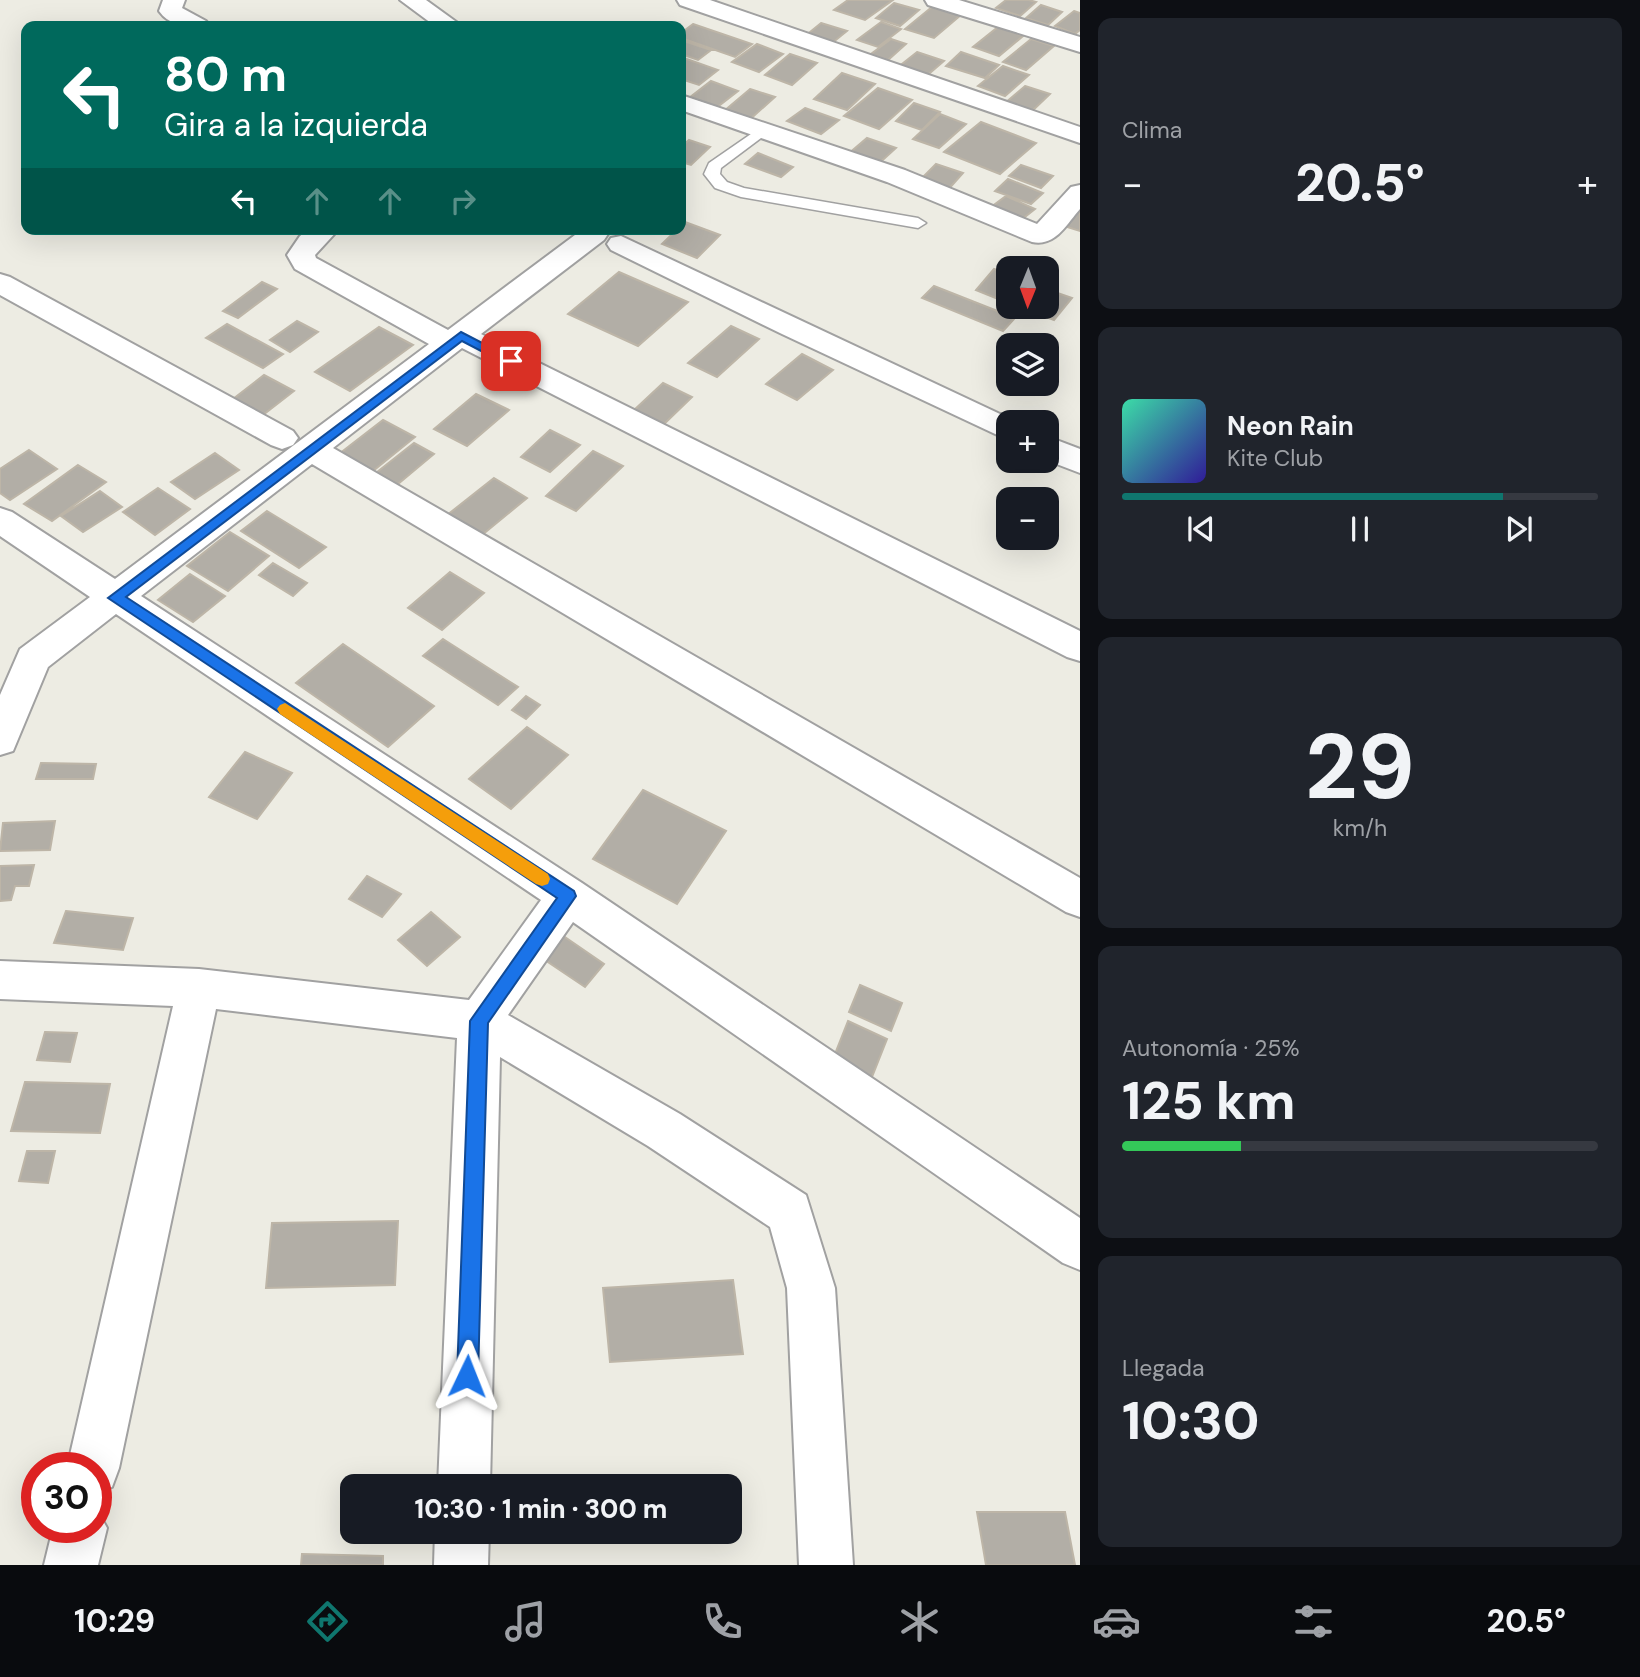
<!DOCTYPE html>
<html lang="es">
<head>
<meta charset="utf-8">
<style>
  :root { --surface:#171b24; --page:#20242c; --text:#f1f3f6; --muted:#9ea1a6; --line:#363941; --accent:#0f766e }
  body { margin:0; font-family:"DM Sans",sans-serif; background:var(--page); color:var(--text); height:100vh; display:flex; flex-direction:column; font-size:26px; white-space:nowrap }
  * { box-sizing:border-box; margin:0 }
  p { font-size:23px; color:var(--muted) }
  .icon { flex:none; width:38px; height:38px; fill:none; stroke:currentColor; stroke-width:2; stroke-linecap:round; stroke-linejoin:round }
  .map { position:relative; flex:1; overflow:hidden }
  .details { display:flex; flex-direction:column; gap:18px; padding:18px; background:#0d0f14; width:560px }
  .details>* { flex:none }
  .guide { position:absolute; left:21px; top:21px; width:665px; height:214px; border-radius:14px; box-shadow:0 7px 28px #0002; background:#00695c; color:#fff; overflow:hidden }
  .needle { width:46px; rotate:181deg }
  .controls { position:absolute; left:996px; top:256px; display:grid; gap:14px }
  .controls a { display:grid; place-items:center; width:63px; height:63px; border-radius:14px; background:var(--surface); box-shadow:0 7px 28px #0002; font-size:35px }
  .speed { position:absolute; left:21px; top:1452px; display:flex; gap:14px; font-size:35px; font-weight:700; text-align:center }
  .speed>* { display:grid; place-content:center; width:91px; height:91px; border-radius:50%; background:var(--surface); box-shadow:0 7px 28px #0002; line-height:1 }
  .speed .limit { border:10px solid #d22; background:#fff; color:#111 }
  .pin { position:absolute; display:grid; place-items:center; width:60px; height:60px; color:#fff; margin:-30px; border-radius:14px; box-shadow:0 4px 10px #0006 }
  .me { position:absolute; width:77px; margin:-38px; rotate:2deg; stroke-linejoin:round; filter:drop-shadow(0 0 5px #0008) }
  .turn { display:flex; align-items:center; gap:24px; height:147px; padding:0 28px; font-size:32px }
  .turn .icon { width:91px; height:91px; stroke-width:2.5 }
  .turn b { display:block; font-size:49px; line-height:60px }
  .lanes { display:flex; align-items:center; height:66px; padding:0 28px; background:#0003; justify-content:center; gap:35px; direction:ltr }
  .lanes .off { opacity:.35 }
  .big { font-size:52px; font-weight:800; line-height:1.1 }
  .details .widget { flex:1; display:flex; flex-direction:column; justify-content:center; gap:10px; min-width:0; padding:0 24px; border-radius:14px; background:var(--page) }
  .details .dial { align-items:center; gap:0 }
  .dial b { font-size:91px; line-height:1 }
  .song { display:flex; align-items:center; gap:21px }
  .cover { width:84px; height:84px; border-radius:10px; background:linear-gradient(135deg,hsl(160 70% 55%),hsl(250 70% 35%)) }
  .played { height:7px; border-radius:4px; background:linear-gradient(90deg,var(--accent) 80%,var(--line) 80%) }
  .keys { display:flex; justify-content:space-around; direction:ltr }
  .heat { display:flex; justify-content:space-between; align-items:center; font-size:38px; direction:ltr }
  .charge { height:10px; border-radius:5px; background:linear-gradient(90deg,#34c759 25%,var(--line) 0) }
  .trip { position:absolute; left:340px; top:1474px; width:402px; height:70px; border-radius:14px; background:var(--surface); box-shadow:0 7px 28px #0002; font-weight:800; line-height:70px; text-align:center }
  .menu { display:flex; height:112px; justify-content:space-around; align-items:center; background:#090b0e; color:var(--muted) }
  .menu .icon { width:49px; height:49px }
  .menu .selected { color:var(--accent) }
  .menu b { font-size:32px; color:var(--text) }
  main { display:flex; flex:1; min-height:0 }
  .map>svg:first-child { display:block }
  .building { fill:#b2aea6; stroke:#bdb5a7; stroke-width:2 }
  .lines { fill:none; stroke-linecap:round; stroke-linejoin:round }
  .service-casing { stroke:#a1a1a1; stroke-width:3 }
  .minor-casing { stroke:#a1a1a1; stroke-width:4 }
  .service { fill:#fff; fill-rule:evenodd }
  .minor { fill:#fff; fill-rule:evenodd }
  .route { fill:#1a73e8; stroke:#114b97; stroke-width:2 }
  .slow { fill:#f59e0b }
</style>
</head>
<body>
<main>
<div class="map">
<svg width="1080" height="1565" viewBox="0 0 1080 1565">
  <rect width="100%" height="100%" fill="#edece3"/>
  <path class="building" d="M848,0H893L865,20L834,10Z
    M1006,0H1029L1036,2L1020,16L996,8Z
    M894,3L919,10L900,26L876,18Z
    M1041,5L1062,12L1048,25L1026,18Z
    M933,6L961,15L934,38L905,29Z
    M1074,11L1080,13V30L1075,34L1055,26Z
    M881,22L901,29L878,47L857,40Z
    M821,23L847,31L831,44L805,36Z
    M693,24L752,44L735,57L681,38V33Z
    M998,27L1023,36L999,56L973,47Z
    M891,39L906,44L888,60L871,54Z
    M1031,39L1054,46L1026,70L1003,62Z
    M681,40L711,50L698,60L681,54Z
    M757,44L783,54L759,72L732,62Z
    M917,52L944,61L924,78L897,68Z
    M961,52L999,65L985,78L946,66Z
    M790,54L817,63L792,85L765,75Z
    M681,57L718,70L699,85L681,79Z
    M1003,66L1029,75L1005,96L978,86Z
    M842,73L875,84L847,110L814,99Z
    M711,81L738,91L716,108L689,98Z
    M1025,86L1050,94L1030,113L1004,104Z
    M878,88L912,100L879,129L844,116Z
    M750,89L775,97L748,121L723,112Z
    M914,103L940,112L922,130L896,121Z
    M805,108L839,120L821,134L787,121Z
    M940,114L966,124L939,148L913,139Z
    M981,122L1036,143L1000,174L944,152Z
    M867,138L896,148L876,166L847,155Z
    M689,140L710,147L691,165L681,162V147Z
    M758,153L793,167L781,177L745,164Z
    M936,164L963,173L946,192L918,182Z
    M1021,165L1053,176L1041,188L1009,176Z
    M1008,179L1043,193L1031,204L995,191Z
    M1006,196L1035,209L1016,224L987,210Z
    M1080,207V231L1064,226Z
    M685,222L720,235L697,258L662,244Z
    M994,269L1008,274V303L976,290Z
    M619,272L688,302L638,346L568,314Z
    M262,282L277,289L238,318L223,311Z
    M934,286L1015,318L1003,331L922,298Z
    M1046,289L1072,298L1054,320L1018,306H1046Z
    M297,321L318,332L290,352L270,340Z
    M227,324L283,354L263,368L206,338Z
    M731,326L759,339L717,377L688,363Z
    M379,327L413,345L350,391L315,372Z
    M802,354L833,370L797,400L766,384Z
    M264,375L294,391L259,418L229,402Z
    M663,383L692,397L662,426L632,412Z
    M476,394L509,410L467,446L434,429Z
    M383,420L415,437L368,475L335,457Z
    M550,430L580,445L550,472L521,457Z
    M414,443L434,454L398,484L377,472Z
    M29,450L57,469L10,500L0,493V469Z
    M593,451L623,466L576,511L546,496Z
    M215,453L239,470L195,499L171,482Z
    M78,465L106,482L52,521L24,504Z
    M494,478L527,498L471,544L437,523Z
    M158,488L190,509L155,535L123,512Z
    M100,491L122,507L83,532L61,516Z
    M267,511L326,547L299,568L241,531Z
    M230,532L269,556L228,591L187,566Z
    M273,563L307,583L293,596L259,575Z
    M450,572L484,593L442,630L408,608Z
    M190,574L225,596L193,622L158,600Z
    M443,639L518,687L498,705L423,656Z
    M343,644L434,706L388,747L296,683Z
    M526,696L540,705L526,719L512,710Z
    M527,727L568,755L511,809L469,779Z
    M245,752L292,773L257,819L209,797Z
    M41,763L96,764L93,779H36Z
    M643,790L726,831L677,904L593,859Z
    M55,821L50,850L0,851L3,823Z
    M34,865L29,886H15L11,900L0,901V866Z
    M367,876L401,894L382,917L349,899Z
    M66,911L133,918L123,950L54,943Z
    M431,912L460,937L427,966L398,940Z
    M562,935L604,964L585,987L542,958Z
    M860,985L902,1003L891,1031L849,1012Z
    M848,1021L887,1039L872,1077L833,1059Z
    M45,1032L77,1033L70,1062L37,1060Z
    M25,1082L110,1084L100,1133L11,1131Z
    M27,1151H55L48,1183L19,1181Z
    M398,1221L395,1285L266,1288L272,1223Z
    M733,1280L743,1354L610,1362L603,1288Z
    M977,1512H1065L1075,1565H986Z
    M302,1554L383,1556V1565H301Z"/>
  <g class="lines">
    <g class="service-casing">
      <path id="service" d="M764,125L771,129L769,132L721,168L720,174L727,182L744,188L918,218L926,223L918,228L741,197L715,188L704,174L709,163Z"/>
    </g>
    <g class="minor-casing">
      <path id="minor" d="M163,0H185L182,8L206,21L210,26C191,27 171,28 159,11Z
        M400,0H426L462,26H435Z
        M677,0H710L1080,127V143L680,5Z
        M925,0H959L1080,37V52L928,5Z
        M681,95L905,170L1037,224L1071,187L1080,185V209C1066,225 1055,247 1032,242L887,182L681,110Z
        M309,229H339L315,255L316,258L448,330L583,229H604L608,234L604,240L481,334L1080,631V661L1067,657L462,348L333,448L1080,878V917L1066,912L312,464L141,596L582,883L1080,1218V1270L1063,1263L573,922L508,1015L680,1114L806,1195L835,1288L853,1565H799L787,1288L770,1227L648,1146L500,1057L490,1486H438L457,1038L216,1009L119,1468L112,1487L96,1493V1468H67L173,1006L0,999V961L199,969L469,1000L541,900L116,614L48,667L13,751L0,755V695L20,649L90,597L0,536V508L12,512L115,579L429,344L295,269L287,255L300,236Z
        M621,236L1017,422H1008V440L782,334L611,250L607,244L611,238Z
        M0,274L10,277L293,431L298,438L293,445L282,449L271,445L0,295Z
        M1046,436L1080,449V473L1046,460Z
        M96,1508L107,1528L98,1565H44L53,1528H96Z
        M435,1531H489L488,1565H434Z"/>
    </g>
    <use href="#service" class="service"/>
    <use href="#minor" class="minor"/>
  </g>
  <path class="route" d="M461,332L517,361L515,364H506L462,341L126,597L574,891L576,896L488,1023L478,1376L475,1384L467,1387L460,1384L457,1376L470,1021L557,898L108,598Z"/>
  <path class="slow" d="M285,703L548,874L550,879L548,884L542,886L536,884L280,714L277,709L280,705Z"/>
</svg>
<div class="controls">
<a><svg class="needle" viewBox="-14 -14 28 28"><path d="M0-13l5 13h-10z" fill="#e53935"/><path d="M0 13l5-13h-10z" fill="#9ea1a6"/></svg></a>
<a><svg class="icon" aria-label="layers" viewBox="0 0 24 24"><path d="M12 4l9 5-9 5-9-5zM3 14l9 5 9-5"/></svg></a>
<a>+</a>
<a>−</a>
</div>
<div class="speed"><div class="limit">30</div></div>
<div class="pin" style="left:511px;top:361px;background:#d93025"><svg class="icon" aria-label="arrive" viewBox="0 0 24 24"><path d="M6 21V4h12l-3 4 3 4H6"/></svg></div>
<svg class="me" style="left:467px;top:1376px" viewBox="-20 -20 40 40"><path d="M0-17L14 15 0 8-14 15z" fill="#1a73e8" stroke="#fff" stroke-width="4"/></svg>
<div class="trip">10:30 · 1 min · 300 m</div>
<div class="guide">
<div class="turn"><svg class="icon" aria-label="left" viewBox="0 0 24 24"><path d="M17 20v-9H6M10 6l-5 5 5 5"/></svg><div><b>80 m</b>Gira a la izquierda</div></div>
<div class="lanes"><svg class="icon" aria-label="left" viewBox="0 0 24 24"><path d="M17 20v-9H6M10 6l-5 5 5 5"/></svg><svg class="icon off" aria-label="ahead" viewBox="0 0 24 24"><path d="M12 20V5M6 11l6-6 6 6"/></svg><svg class="icon off" aria-label="ahead" viewBox="0 0 24 24"><path d="M12 20V5M6 11l6-6 6 6"/></svg><svg class="icon off" aria-label="right" viewBox="0 0 24 24"><path d="M7 20v-9h11M14 6l5 5-5 5"/></svg></div>
</div>
</div>
<section class="details">
<div class="widget"><p>Clima</p>
<div class="heat"><a>−</a><b class="big">20.5°</b><a>+</a></div>
</div>
<div class="widget">
<div class="song"><i class="cover"></i><div><b>Neon Rain</b><p>Kite Club</p></div></div>
<div class="played"></div>
<div class="keys"><svg class="icon" aria-label="previous" viewBox="0 0 24 24"><path d="M18 5L8 12l10 7zM5 5v14"/></svg><svg class="icon" aria-label="pause" viewBox="0 0 24 24"><path d="M8 5v14M16 5v14"/></svg><svg class="icon" aria-label="next" viewBox="0 0 24 24"><path d="M6 5l10 7-10 7zM19 5v14"/></svg></div>
</div>
<div class="widget dial"><b>29</b><p>km/h</p></div>
<div class="widget"><p>Autonomía · 25%</p><b class="big">125 km</b><div class="charge"></div></div>
<div class="widget"><p>Llegada</p><b class="big">10:30</b></div>
</section>
</main>
<nav class="menu">
<b>10:29</b>
<svg class="icon selected" aria-label="directions" viewBox="0 0 24 24"><path d="M12 3l9 9-9 9-9-9zM9 14v-3h6M13 9l2 2-2 2"/></svg>
<svg class="icon" aria-label="music" viewBox="0 0 24 24"><path d="M9 18V5l10-2v13"/><circle cx="6" cy="18" r="3"/><circle cx="16" cy="16" r="3"/></svg>
<svg class="icon" aria-label="phone" viewBox="0 0 24 24"><path d="M5 4h4l2 5-3 2q2 4 5 5l2-3 5 2v4C11 20 4 13 5 4z"/></svg>
<svg class="icon" aria-label="climate" viewBox="0 0 24 24"><path d="M12 3v18M4 7l16 10M4 17L20 7"/></svg>
<svg class="icon" aria-label="car" viewBox="0 0 24 24"><path d="M5 17H2v-5l4-1 3-4h7l3 4 3 1v5h-3M9 17h6M6 11h13"/><circle cx="7" cy="17" r="2"/><circle cx="17" cy="17" r="2"/></svg>
<svg class="icon" aria-label="filters" viewBox="0 0 24 24"><path d="M4 7h16M4 17h16"/><circle cx="9" cy="7" r="2"/><circle cx="15" cy="17" r="2"/></svg>
<b>20.5°</b>
</nav>
</body>
</html>
